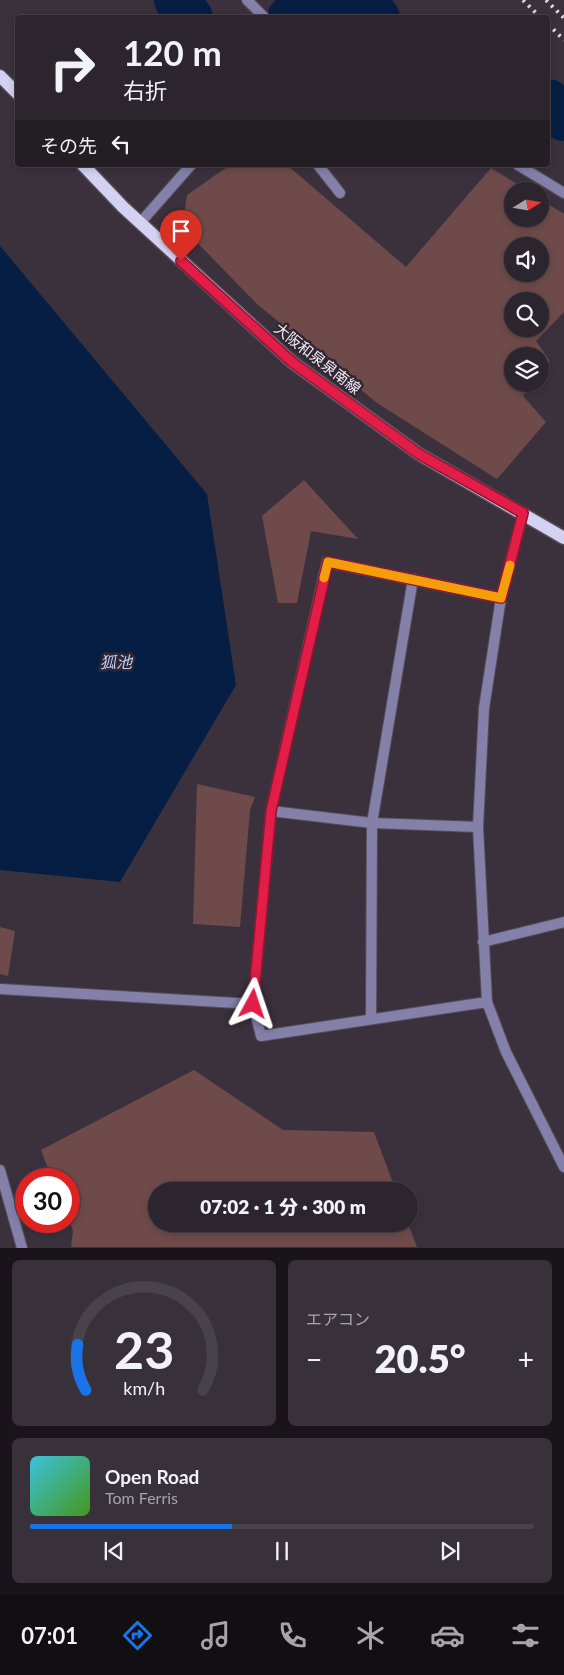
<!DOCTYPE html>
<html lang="ja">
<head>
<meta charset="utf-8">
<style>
  :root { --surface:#2c252e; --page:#38313a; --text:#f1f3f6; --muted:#a6a5aa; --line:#48424a; --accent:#1a73e8 }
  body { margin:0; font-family:Lato,"Noto Sans JP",sans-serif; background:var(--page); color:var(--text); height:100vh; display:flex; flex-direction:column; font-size:19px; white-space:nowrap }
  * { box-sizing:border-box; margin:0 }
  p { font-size:16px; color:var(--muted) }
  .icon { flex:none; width:28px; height:28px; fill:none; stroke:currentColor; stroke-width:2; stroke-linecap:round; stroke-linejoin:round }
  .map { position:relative; height:1248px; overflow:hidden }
  .drawer { display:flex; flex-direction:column; gap:12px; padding:12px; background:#181419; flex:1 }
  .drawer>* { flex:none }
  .top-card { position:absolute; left:15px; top:15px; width:535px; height:152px; border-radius:5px; box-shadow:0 2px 8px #0003,0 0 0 1px var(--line); background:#2c252e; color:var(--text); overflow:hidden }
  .needle { width:32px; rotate:79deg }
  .tools { position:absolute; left:504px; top:182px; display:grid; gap:10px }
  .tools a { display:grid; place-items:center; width:45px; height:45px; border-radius:50%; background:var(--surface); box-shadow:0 2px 8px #0003,0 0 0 1px var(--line); font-size:25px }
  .speed { position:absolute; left:15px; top:1168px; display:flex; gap:10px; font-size:25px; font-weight:700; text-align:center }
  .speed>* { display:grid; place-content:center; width:65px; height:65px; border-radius:50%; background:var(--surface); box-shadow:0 2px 8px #0003,0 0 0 1px var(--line); line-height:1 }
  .speed .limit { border:8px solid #d22; background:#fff; color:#111 }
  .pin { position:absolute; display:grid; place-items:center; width:42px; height:42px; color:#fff; margin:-51px -21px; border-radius:50% 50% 50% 0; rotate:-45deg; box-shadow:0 0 5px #0007 }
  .pin .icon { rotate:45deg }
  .me { position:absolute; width:55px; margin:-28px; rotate:5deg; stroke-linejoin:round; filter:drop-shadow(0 0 4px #0008) }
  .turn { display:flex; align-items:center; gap:18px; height:105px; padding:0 25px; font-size:22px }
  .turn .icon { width:65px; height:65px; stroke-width:2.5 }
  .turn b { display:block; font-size:35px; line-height:42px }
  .then { display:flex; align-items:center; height:48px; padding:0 25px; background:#0003; gap:10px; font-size:19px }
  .big { font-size:38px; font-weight:800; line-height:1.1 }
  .drawer .card { flex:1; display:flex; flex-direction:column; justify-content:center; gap:8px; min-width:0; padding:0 18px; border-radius:8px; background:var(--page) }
  .drawer .dial { align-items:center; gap:0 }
  .dial svg { height:130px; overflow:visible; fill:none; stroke:var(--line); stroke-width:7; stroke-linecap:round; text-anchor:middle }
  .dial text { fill:var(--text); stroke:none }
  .song { display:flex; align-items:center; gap:15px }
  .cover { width:60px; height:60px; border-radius:8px; background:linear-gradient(135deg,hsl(190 70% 55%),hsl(100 70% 35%)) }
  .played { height:5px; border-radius:2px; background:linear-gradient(90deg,var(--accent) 40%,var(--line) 40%) }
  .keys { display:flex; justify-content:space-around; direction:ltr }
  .heat { display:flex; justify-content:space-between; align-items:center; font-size:28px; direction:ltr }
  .drawer .tiles { flex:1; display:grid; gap:12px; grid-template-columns:1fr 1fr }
  .card:last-child { grid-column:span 2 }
  .trip { position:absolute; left:148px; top:1182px; width:270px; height:50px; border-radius:25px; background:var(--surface); box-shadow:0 2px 8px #0003,0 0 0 1px var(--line); font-weight:800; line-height:50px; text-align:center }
  .tab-bar { display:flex; height:80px; justify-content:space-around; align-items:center; background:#120f12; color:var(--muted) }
  .tab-bar .icon { width:35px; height:35px }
  .tab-bar .current { color:var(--accent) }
  .tab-bar b { font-size:22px; color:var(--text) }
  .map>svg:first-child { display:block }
  .green { fill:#6e4b4a; fill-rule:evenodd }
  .water { fill:#071e44 }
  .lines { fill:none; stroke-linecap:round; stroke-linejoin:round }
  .river { stroke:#071e44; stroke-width:46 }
  .street-casing { stroke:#584e5a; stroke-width:12 }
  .primary-casing { stroke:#584e5a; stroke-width:15 }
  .street { stroke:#8480a9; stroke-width:10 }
  .primary { stroke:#d5d1f3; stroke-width:12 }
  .rail { stroke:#dbd5dd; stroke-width:4; stroke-dasharray:2.5 5; stroke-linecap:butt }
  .route-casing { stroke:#92132f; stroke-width:12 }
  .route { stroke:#e11d48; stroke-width:9 }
  .slow { stroke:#f59e0b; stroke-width:9 }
  .labels { text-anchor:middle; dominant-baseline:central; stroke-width:5; stroke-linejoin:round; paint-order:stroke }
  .street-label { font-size:15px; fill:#efe9f1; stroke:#312733 }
  .water-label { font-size:16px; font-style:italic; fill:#b8d2fb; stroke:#312733 }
</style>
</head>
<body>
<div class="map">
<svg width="564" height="1248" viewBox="0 0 564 1248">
  <rect width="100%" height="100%" fill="#3b313d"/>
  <path class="green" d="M230,165H287L406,267L491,168L528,191H512V219H540V199L564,214V312L536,341L550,361L540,374V356H512V384H532L523,396L546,422L497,479L377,403L257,304L182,227L187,195ZM512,246H540V274H512ZM512,301H540V329H512Z
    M304,480L358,539L311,531L297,603H278L262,516Z
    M197,784L255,797L250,810L240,927L193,924Z
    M0,927L15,931L8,976L0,974Z
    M194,1070L283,1130L374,1132L396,1191H156V1224H408L417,1247H71L73,1231L69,1219V1179H52L41,1150Z"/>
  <path class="water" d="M0,246L207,494L236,685L120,882L0,870Z"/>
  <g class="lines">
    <path class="river" d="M177,0L190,18
      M343,0L377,18
      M290,18L310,0
      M548,102L564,118"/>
    <g class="street-casing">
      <path id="street" d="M247,0L265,18
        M318,165L340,193
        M518,165L564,193
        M140,223L191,165
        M523,513L501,598L484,708L478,827L487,1002L506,1052L564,1167
        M271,811L372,823L478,827
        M483,942L564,922
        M0,989L253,1004
        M487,1002L261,1036L253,1004L271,811L327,562L501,598
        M371,1019L372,823L413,579
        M0,1170L22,1248"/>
    </g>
    <g class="primary-casing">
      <path id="primary" d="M0,76L18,94
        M83,165L123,207L292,362L419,454L564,538"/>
    </g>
    <use href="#street" class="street"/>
    <use href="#primary" class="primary"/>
    <path class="rail" d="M523,0L541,18
      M546,0L564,18
      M548,24L564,40"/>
  </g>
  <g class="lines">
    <g class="route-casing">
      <path id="route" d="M181,261L292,362L419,454L523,513L501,598L328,562L271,811L253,1004"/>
    </g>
    <use href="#route" class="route"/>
    <path class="slow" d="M324,578L328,562L501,598L510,565"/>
  </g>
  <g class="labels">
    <g class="street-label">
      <text transform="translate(318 358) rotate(38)">大阪和泉泉南線</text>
    </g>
    <g class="water-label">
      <text x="116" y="661">狐池</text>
    </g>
  </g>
</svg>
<div class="tools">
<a><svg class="needle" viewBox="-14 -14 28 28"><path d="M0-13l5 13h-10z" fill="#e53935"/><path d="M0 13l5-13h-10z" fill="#a6a5aa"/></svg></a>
<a><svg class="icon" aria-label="sound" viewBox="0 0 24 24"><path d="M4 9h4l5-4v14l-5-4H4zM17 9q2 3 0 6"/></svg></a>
<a><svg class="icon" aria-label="search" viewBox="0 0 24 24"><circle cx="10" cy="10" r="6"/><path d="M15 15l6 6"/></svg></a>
<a><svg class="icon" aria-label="layers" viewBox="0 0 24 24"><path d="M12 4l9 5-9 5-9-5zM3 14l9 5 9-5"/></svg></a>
</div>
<div class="speed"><div class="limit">30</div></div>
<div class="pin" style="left:181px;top:261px;background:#d93025"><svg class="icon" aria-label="arrive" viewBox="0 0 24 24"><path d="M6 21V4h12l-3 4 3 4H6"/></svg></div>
<svg class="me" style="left:253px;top:1004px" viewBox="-20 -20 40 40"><path d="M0-17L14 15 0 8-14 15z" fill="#e11d48" stroke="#fff" stroke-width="4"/></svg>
<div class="trip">07:02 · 1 分 · 300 m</div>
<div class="top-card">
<div class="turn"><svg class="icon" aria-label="right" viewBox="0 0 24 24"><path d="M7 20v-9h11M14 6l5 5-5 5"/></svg><div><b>120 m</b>右折</div></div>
<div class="then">その先<svg class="icon" aria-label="left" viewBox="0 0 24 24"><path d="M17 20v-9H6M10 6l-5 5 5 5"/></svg></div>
</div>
</div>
<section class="drawer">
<div class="tiles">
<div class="card dial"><svg viewBox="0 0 100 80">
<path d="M14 69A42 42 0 1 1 86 69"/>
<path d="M14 69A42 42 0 0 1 9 41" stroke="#1a73e8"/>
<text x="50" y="56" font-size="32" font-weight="700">23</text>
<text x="50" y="72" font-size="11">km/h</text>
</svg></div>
<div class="card"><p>エアコン</p>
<div class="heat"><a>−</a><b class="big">20.5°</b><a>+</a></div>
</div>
<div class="card">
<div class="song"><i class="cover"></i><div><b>Open Road</b><p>Tom Ferris</p></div></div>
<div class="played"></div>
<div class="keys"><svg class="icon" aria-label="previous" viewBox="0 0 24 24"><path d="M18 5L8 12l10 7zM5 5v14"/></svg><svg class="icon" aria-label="pause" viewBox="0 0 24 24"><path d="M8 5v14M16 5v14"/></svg><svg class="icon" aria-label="next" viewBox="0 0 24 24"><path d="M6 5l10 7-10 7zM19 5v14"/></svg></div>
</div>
</div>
</section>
<nav class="tab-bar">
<b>07:01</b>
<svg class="icon current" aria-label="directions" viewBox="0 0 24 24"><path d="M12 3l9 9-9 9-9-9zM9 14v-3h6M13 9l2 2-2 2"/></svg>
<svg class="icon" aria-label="music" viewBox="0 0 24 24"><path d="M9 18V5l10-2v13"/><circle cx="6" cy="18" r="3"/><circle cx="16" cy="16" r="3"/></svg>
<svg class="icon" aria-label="phone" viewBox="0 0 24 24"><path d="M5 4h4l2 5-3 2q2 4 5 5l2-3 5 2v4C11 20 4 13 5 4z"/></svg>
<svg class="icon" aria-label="climate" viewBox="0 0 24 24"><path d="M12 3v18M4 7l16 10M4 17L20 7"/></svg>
<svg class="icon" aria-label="car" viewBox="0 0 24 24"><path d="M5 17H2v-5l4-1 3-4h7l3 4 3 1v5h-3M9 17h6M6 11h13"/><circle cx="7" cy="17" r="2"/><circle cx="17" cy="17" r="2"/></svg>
<svg class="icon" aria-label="filters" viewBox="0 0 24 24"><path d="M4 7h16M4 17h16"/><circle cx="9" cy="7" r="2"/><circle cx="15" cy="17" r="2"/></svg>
</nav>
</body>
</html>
